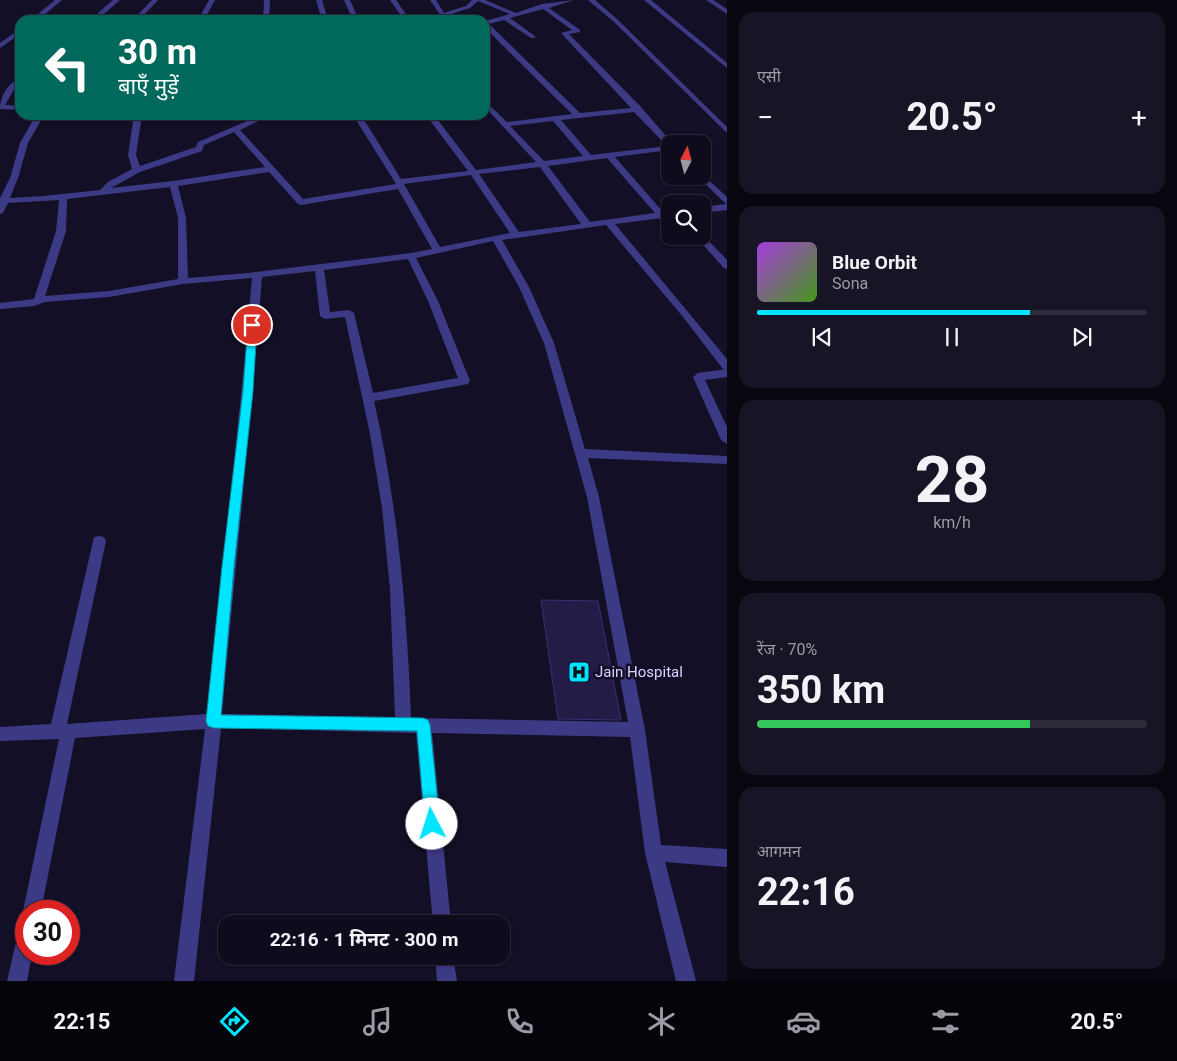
<!DOCTYPE html>
<html lang="hi">
<head>
<meta charset="utf-8">
<style>
  :root { --surface:#0e0b1c; --page:#171425; --text:#f1f3f6; --muted:#9b9ba3; --line:#2e2b3b; --accent:#00e5ff }
  body { margin:0; font-family:Roboto,"Noto Sans Devanagari",sans-serif; background:var(--page); color:var(--text); height:100vh; display:flex; flex-direction:column; font-size:19px; white-space:nowrap }
  * { box-sizing:border-box; margin:0 }
  p { font-size:16px; color:var(--muted) }
  .icon { flex:none; width:28px; height:28px; fill:none; stroke:currentColor; stroke-width:2; stroke-linecap:round; stroke-linejoin:round }
  .map { position:relative; flex:1; overflow:hidden }
  .sheet { display:flex; flex-direction:column; gap:12px; padding:12px; background:#08060f; width:450px }
  .sheet>* { flex:none }
  .top-card { position:absolute; left:15px; top:15px; width:475px; height:105px; border-radius:15px; box-shadow:0 1px 4px #0004,0 0 0 1px var(--line); background:#00695c; color:#fff; overflow:hidden }
  .needle { width:32px; rotate:6deg }
  .fabs { position:absolute; left:661px; top:135px; display:grid; gap:10px }
  .fabs a { display:grid; place-items:center; width:50px; height:50px; border-radius:10px; background:var(--surface); box-shadow:0 1px 4px #0004,0 0 0 1px var(--line); font-size:25px }
  .speed { position:absolute; left:15px; top:900px; display:flex; gap:10px; font-size:25px; font-weight:700; text-align:center }
  .speed>* { display:grid; place-content:center; width:65px; height:65px; border-radius:50%; background:var(--surface); box-shadow:0 1px 4px #0004,0 0 0 1px var(--line); line-height:1 }
  .speed .limit { border:8px solid #d22; background:#fff; color:#111 }
  .pin { position:absolute; display:grid; place-items:center; width:42px; height:42px; color:#fff; margin:-21px; border:2px solid #fff; border-radius:50%; box-shadow:0 1px 5px #0007 }
  .me { position:absolute; width:55px; margin:-28px; rotate:355deg; stroke-linejoin:round; filter:drop-shadow(0 0 4px #0008) }
  .turn { display:flex; align-items:center; gap:18px; height:105px; padding:0 20px; font-size:22px }
  .turn .icon { width:65px; height:65px; stroke-width:2.5 }
  .turn b { display:block; font-size:35px; line-height:42px }
  .big { font-size:38px; font-weight:700; line-height:1.1 }
  .sheet .card { flex:1; display:flex; flex-direction:column; justify-content:center; gap:8px; min-width:0; padding:0 18px; border-radius:15px; background:var(--page) }
  .sheet .dial { align-items:center; gap:0 }
  .dial b { font-size:65px; line-height:1 }
  .song { display:flex; align-items:center; gap:15px }
  .cover { width:60px; height:60px; border-radius:8px; background:linear-gradient(135deg,hsl(280 70% 55%),hsl(100 70% 35%)) }
  .played { height:5px; border-radius:2px; background:linear-gradient(90deg,var(--accent) 70%,var(--line) 70%) }
  .keys { display:flex; justify-content:space-around; direction:ltr }
  .heat { display:flex; justify-content:space-between; align-items:center; font-size:28px; direction:ltr }
  .charge { height:8px; border-radius:4px; background:linear-gradient(90deg,#34c759 70%,var(--line) 0) }
  .trip { position:absolute; left:218px; top:915px; width:292px; height:50px; border-radius:15px; background:var(--surface); box-shadow:0 1px 4px #0004,0 0 0 1px var(--line); font-weight:700; line-height:50px; text-align:center }
  .dock { display:flex; height:80px; justify-content:space-around; align-items:center; background:#06040b; color:var(--muted) }
  .dock .icon { width:35px; height:35px }
  .dock .active { color:var(--accent) }
  .dock b { font-size:22px; color:var(--text) }
  main { display:flex; flex:1; min-height:0 }
  .map>svg:first-child { display:block }
  .building { fill:#241b47; stroke:#3b2d73 }
  .lines { fill:none; stroke-linecap:round; stroke-linejoin:round }
  .minor { fill:#3d3a85; fill-rule:evenodd }
  .route { fill:#00e5ff; stroke:#0095a6 }
  .labels { text-anchor:middle; dominant-baseline:central; stroke-width:5; stroke-linejoin:round; paint-order:stroke }
  .poi-label { font-size:15px; fill:#d9d4ff; stroke:#130f26; text-anchor:start }
</style>
</head>
<body>
<main>
<div class="map">
<svg width="727" height="981" viewBox="0 0 727 981">
  <rect width="100%" height="100%" fill="#130f26"/>
  <path class="building" d="M541,600L598,601L621,720L558,719Z"/>
  <g class="lines">
    <path class="minor" d="M55,0H62L38,20H31Z
      M113,0H120L97,20H90Z
      M152,0H158L139,20H133Z
      M209,0H215L204,20H198Z
      M264,0H270L269,20H263Z
      M316,0H322L328,20H322Z
      M344,0H350L359,20H353Z
      M390,0H396L410,20H404Z
      M430,0H436L444,13L466,6L472,0H485L516,13L542,4L574,0L549,8L580,30V32L569,34L641,107L673,144H670V150L615,157L663,212L670,211V217L615,224L727,359V377L705,380L727,427V444L721,440L693,377L698,373L727,369H723L683,317L606,225L502,240L529,287L554,343L585,449L727,456V464L588,458L599,497L645,730L661,845L727,849V867L665,862L696,981H676L645,853L630,737L432,733L451,924H433L416,733L221,728L194,981H174L205,729L75,738L41,911H26V918L23,911L59,739L0,741V727L51,724L94,537L99,536L104,537L106,541L67,724L207,714C221,569 240,424 252,278L183,284L109,297L45,302L34,306L0,309V303L34,299L56,231L59,200L8,203L3,213L0,214V198L10,178L20,143L36,115H44L28,143L18,178L10,198L44,196L100,190L108,182L132,169L128,155L134,115H142L136,155L140,166L196,147L198,142L261,115H271L240,130L303,199L396,184L353,115H361L401,179L468,171L426,115H434L476,170L536,162L485,107V101L507,122L572,114L485,28V21L510,14L478,1L470,8L448,15L452,18L449,20L441,16ZM543,9L572,30L561,33L631,108L580,113L489,24L504,20L531,38H535V36L510,18ZM634,112L667,146L591,155L561,120ZM553,121L583,156L544,161L510,126ZM234,132L265,167L173,181L111,188L140,172L202,151L204,145ZM607,158L655,213L590,222L548,166ZM540,167L581,224L519,232L479,174ZM269,172L298,204L301,205L398,189L432,249L411,253L248,273L188,278L186,218L178,186ZM471,175L510,233L440,247L404,184ZM170,187L178,218V279L109,291L45,296L66,231L67,199ZM493,241L519,287L544,343L587,497L628,722L411,718C407,611 398,506 374,401L468,384L470,381L438,301L416,258ZM408,259L428,301L458,378L373,393L354,313L349,310L330,312L324,270ZM315,271L320,316L325,319L345,317L370,434L382,508L390,589L395,717L222,714C235,568 251,423 262,277Z
      M588,0H595L617,19L727,127V133L613,21Z
      M644,0H651L727,63V68Z
      M706,0H713L727,9V14Z
      M20,29V34L0,48V43Z
      M20,78V84L15,88L5,105L20,106V110L0,109C0,96 8,83 20,78Z
      M702,174L727,197V210L702,213V207L726,204L697,176H702Z
      M702,234L727,260V269L724,268L695,236H702Z
      M26,929V954H32L27,981H7L17,938L19,931Z
      M435,956H453L457,981H437Z"/>
  </g>
  <path class="route" d="M252,322L257,325L253,391L234,567L221,715L423,718L428,720L430,725L440,824L438,830L432,832L427,830L425,824L417,731L214,728L208,726L206,721L222,567L243,391L248,325Z"/>
  <defs>
    <g id="hospital-square" transform="scale(1.125)"><rect x="-9" y="-9" width="18" height="18" rx="4" fill="#00e5ff" stroke="#130f26"/><path d="M-5-5h3v3.5h4V-5h3V5h-3V1.5h-4V5h-3Z" fill="#111"/></g>
  </defs>
  <g fill-rule="evenodd">
    <use href="#hospital-square" x="579" y="672"/>
  </g>
  <g class="labels">
    <g class="poi-label">
      <text x="595" y="672">Jain Hospital</text>
    </g>
  </g>
</svg>
<div class="fabs">
<a><svg class="needle" viewBox="-14 -14 28 28"><path d="M0-13l5 13h-10z" fill="#e53935"/><path d="M0 13l5-13h-10z" fill="#9b9ba3"/></svg></a>
<a><svg class="icon" aria-label="search" viewBox="0 0 24 24"><circle cx="10" cy="10" r="6"/><path d="M15 15l6 6"/></svg></a>
</div>
<div class="speed"><div class="limit">30</div></div>
<div class="pin" style="left:252px;top:325px;background:#d93025"><svg class="icon" aria-label="arrive" viewBox="0 0 24 24"><path d="M6 21V4h12l-3 4 3 4H6"/></svg></div>
<svg class="me" style="left:432px;top:824px" viewBox="-20 -20 40 40"><circle r="19" fill="#fff"/><path d="M0-13L10 11 0 6-10 11z" fill="#00e5ff"/></svg>
<div class="trip">22:16 · 1 मिनट · 300 m</div>
<div class="top-card">
<div class="turn"><svg class="icon" aria-label="left" viewBox="0 0 24 24"><path d="M17 20v-9H6M10 6l-5 5 5 5"/></svg><div><b>30 m</b>बाएँ मुड़ें</div></div>
</div>
</div>
<section class="sheet">
<div class="card"><p>एसी</p>
<div class="heat"><a>−</a><b class="big">20.5°</b><a>+</a></div>
</div>
<div class="card">
<div class="song"><i class="cover"></i><div><b>Blue Orbit</b><p>Sona</p></div></div>
<div class="played"></div>
<div class="keys"><svg class="icon" aria-label="previous" viewBox="0 0 24 24"><path d="M18 5L8 12l10 7zM5 5v14"/></svg><svg class="icon" aria-label="pause" viewBox="0 0 24 24"><path d="M8 5v14M16 5v14"/></svg><svg class="icon" aria-label="next" viewBox="0 0 24 24"><path d="M6 5l10 7-10 7zM19 5v14"/></svg></div>
</div>
<div class="card dial"><b>28</b><p>km/h</p></div>
<div class="card"><p>रेंज · 70%</p><b class="big">350 km</b><div class="charge"></div></div>
<div class="card"><p>आगमन</p><b class="big">22:16</b></div>
</section>
</main>
<nav class="dock">
<b>22:15</b>
<svg class="icon active" aria-label="directions" viewBox="0 0 24 24"><path d="M12 3l9 9-9 9-9-9zM9 14v-3h6M13 9l2 2-2 2"/></svg>
<svg class="icon" aria-label="music" viewBox="0 0 24 24"><path d="M9 18V5l10-2v13"/><circle cx="6" cy="18" r="3"/><circle cx="16" cy="16" r="3"/></svg>
<svg class="icon" aria-label="phone" viewBox="0 0 24 24"><path d="M5 4h4l2 5-3 2q2 4 5 5l2-3 5 2v4C11 20 4 13 5 4z"/></svg>
<svg class="icon" aria-label="climate" viewBox="0 0 24 24"><path d="M12 3v18M4 7l16 10M4 17L20 7"/></svg>
<svg class="icon" aria-label="car" viewBox="0 0 24 24"><path d="M5 17H2v-5l4-1 3-4h7l3 4 3 1v5h-3M9 17h6M6 11h13"/><circle cx="7" cy="17" r="2"/><circle cx="17" cy="17" r="2"/></svg>
<svg class="icon" aria-label="filters" viewBox="0 0 24 24"><path d="M4 7h16M4 17h16"/><circle cx="9" cy="7" r="2"/><circle cx="15" cy="17" r="2"/></svg>
<b>20.5°</b>
</nav>
</body>
</html>
